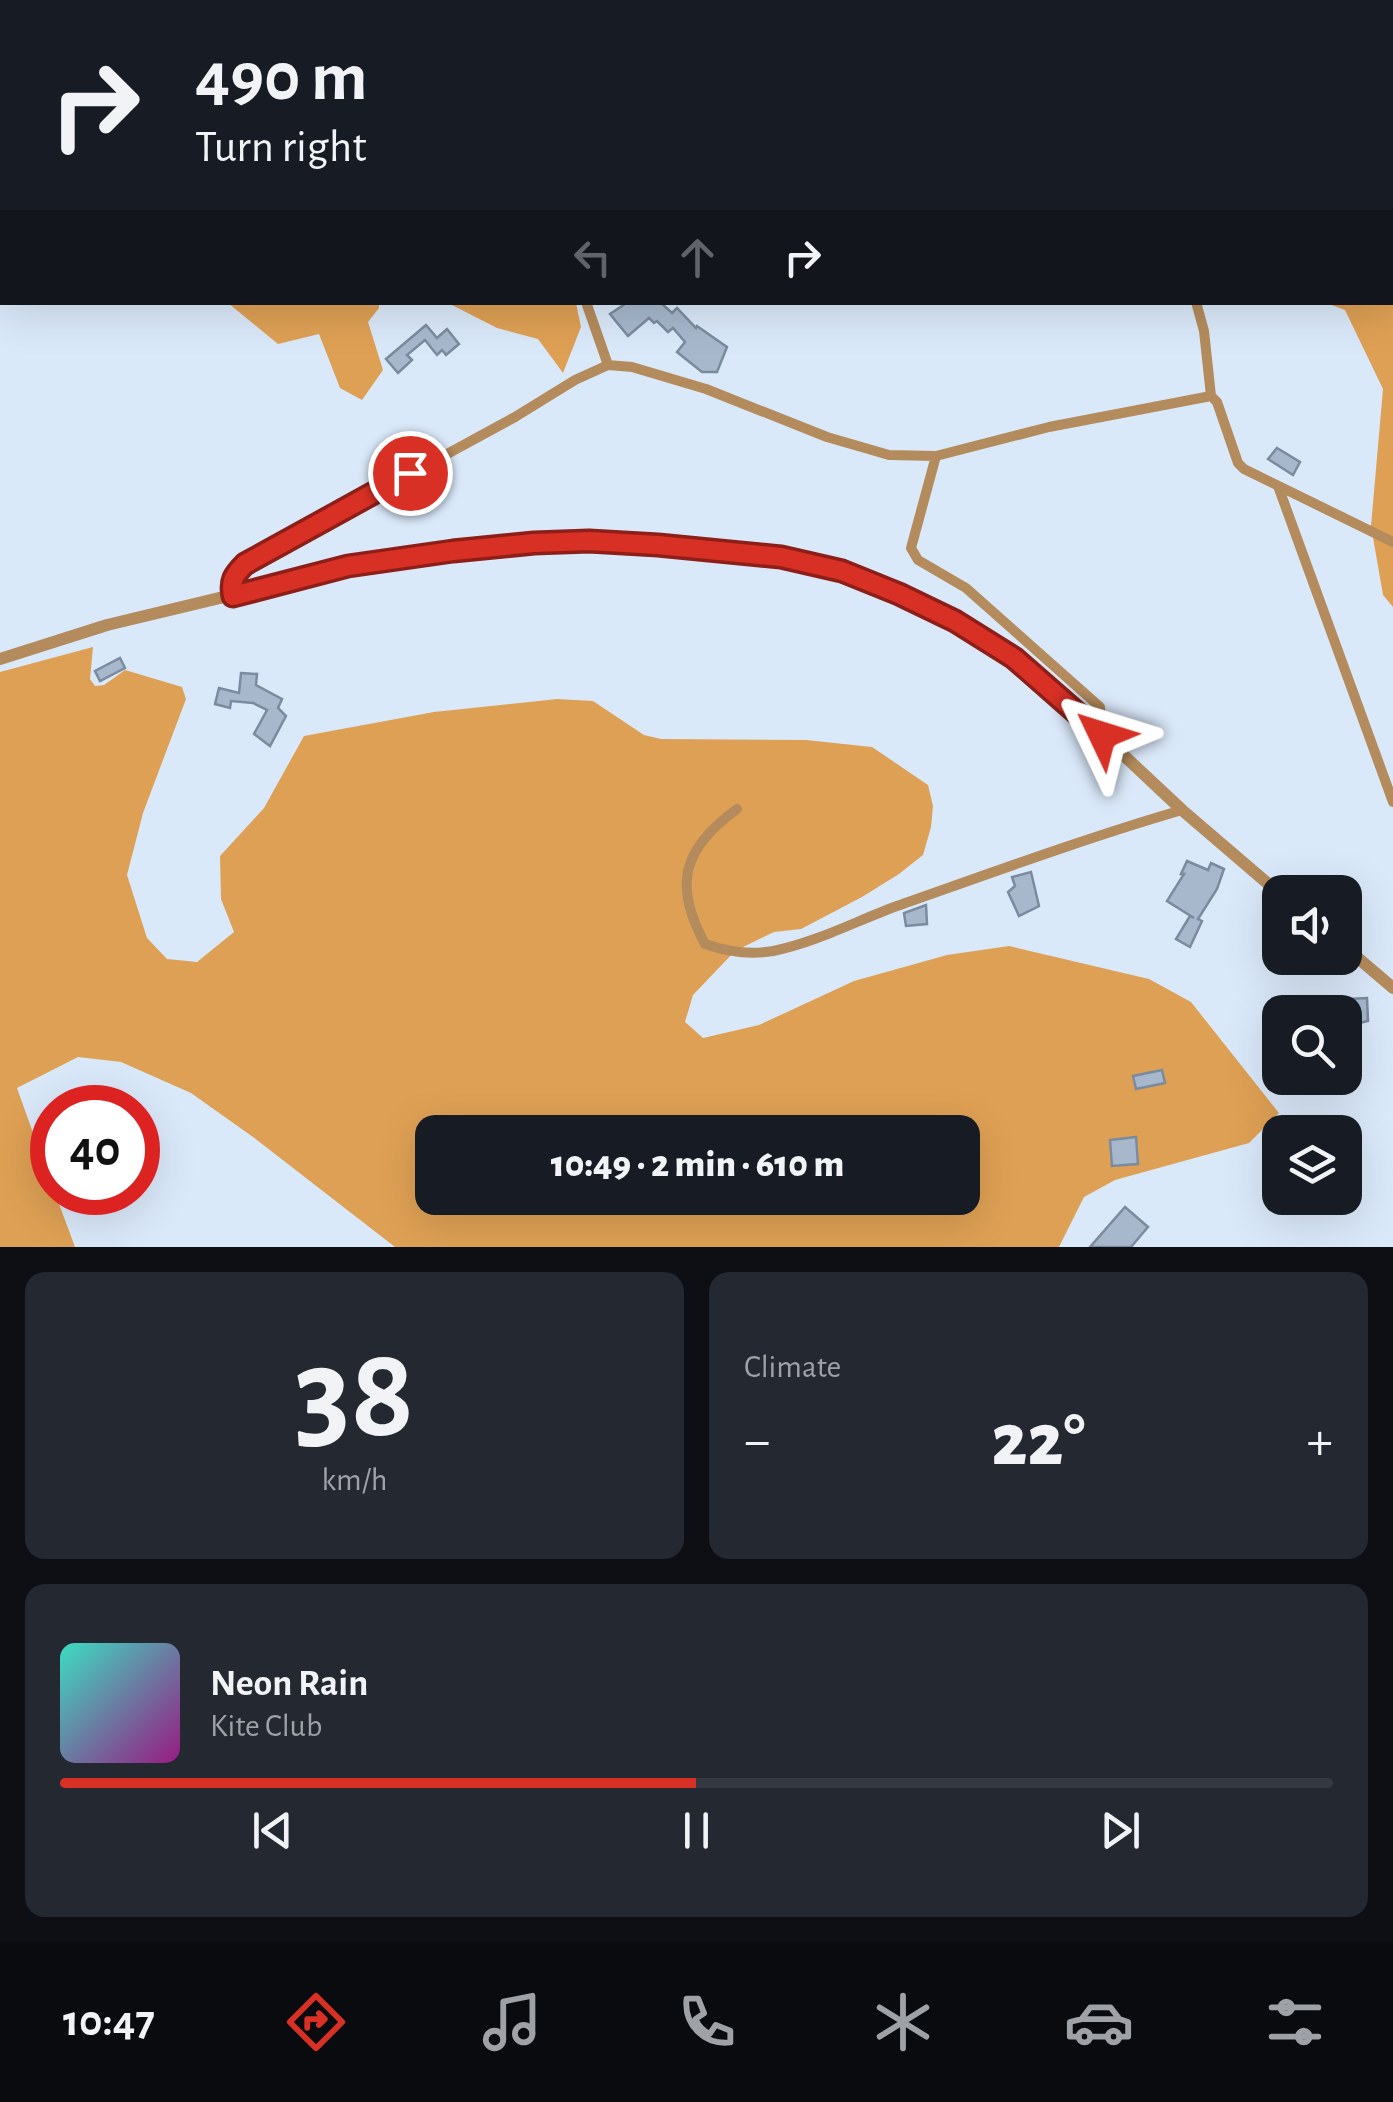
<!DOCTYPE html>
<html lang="en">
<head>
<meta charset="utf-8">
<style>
  :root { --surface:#171b24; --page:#242831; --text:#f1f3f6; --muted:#9ea1a6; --line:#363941; --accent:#d93025 }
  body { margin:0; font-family:"Alegreya Sans",sans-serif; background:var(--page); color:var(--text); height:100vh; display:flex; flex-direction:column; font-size:38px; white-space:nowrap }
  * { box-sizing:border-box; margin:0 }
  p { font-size:32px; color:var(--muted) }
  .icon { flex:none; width:55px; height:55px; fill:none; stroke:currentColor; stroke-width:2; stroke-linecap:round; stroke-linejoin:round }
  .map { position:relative; height:1247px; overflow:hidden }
  .drawer { display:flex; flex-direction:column; gap:25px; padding:25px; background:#0d0f14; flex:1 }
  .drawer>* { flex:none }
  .guide { position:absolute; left:0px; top:0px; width:1395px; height:305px; box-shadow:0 10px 40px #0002; background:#171b24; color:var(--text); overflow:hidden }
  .buttons { position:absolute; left:1262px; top:875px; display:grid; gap:20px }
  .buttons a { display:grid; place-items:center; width:100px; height:100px; border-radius:20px; background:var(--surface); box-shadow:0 10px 40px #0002; font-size:50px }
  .speed { position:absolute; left:30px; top:1085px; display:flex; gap:20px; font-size:50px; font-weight:700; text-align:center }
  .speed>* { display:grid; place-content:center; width:130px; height:130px; border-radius:50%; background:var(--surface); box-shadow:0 10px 40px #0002; line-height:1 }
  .speed .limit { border:15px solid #d22; background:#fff; color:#111 }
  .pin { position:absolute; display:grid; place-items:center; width:85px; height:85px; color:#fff; margin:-42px; border:5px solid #fff; border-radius:50%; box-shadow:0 2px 10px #0007 }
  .me { position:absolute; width:110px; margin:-55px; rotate:311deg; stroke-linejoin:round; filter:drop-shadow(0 0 8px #0008) }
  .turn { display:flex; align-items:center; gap:35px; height:210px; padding:0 30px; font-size:45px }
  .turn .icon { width:130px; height:130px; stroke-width:2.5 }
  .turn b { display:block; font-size:70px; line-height:85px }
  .lanes { display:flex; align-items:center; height:95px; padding:0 30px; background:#0003; justify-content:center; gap:50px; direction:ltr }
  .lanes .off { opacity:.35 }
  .big { font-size:75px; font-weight:800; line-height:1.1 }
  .drawer .card { flex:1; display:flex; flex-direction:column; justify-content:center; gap:15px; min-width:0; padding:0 35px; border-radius:20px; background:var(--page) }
  .drawer .dial { align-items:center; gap:0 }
  .dial b { font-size:130px; line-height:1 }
  .song { display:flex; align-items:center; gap:30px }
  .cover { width:120px; height:120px; border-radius:15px; background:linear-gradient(135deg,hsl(170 70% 55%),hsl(310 70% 35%)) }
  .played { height:10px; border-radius:5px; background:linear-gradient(90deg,var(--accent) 50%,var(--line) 50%) }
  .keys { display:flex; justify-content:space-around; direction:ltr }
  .heat { display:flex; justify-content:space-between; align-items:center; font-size:55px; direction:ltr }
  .drawer .tiles { flex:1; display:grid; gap:25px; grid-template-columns:1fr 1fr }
  .card:last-child { grid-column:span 2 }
  .trip { position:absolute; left:415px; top:1115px; width:565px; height:100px; border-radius:20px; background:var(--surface); box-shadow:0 10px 40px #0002; font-weight:800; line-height:100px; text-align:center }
  .tab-bar { display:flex; height:160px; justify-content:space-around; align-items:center; background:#090b0e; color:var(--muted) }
  .tab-bar .icon { width:70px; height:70px }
  .tab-bar .current { color:var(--accent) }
  .tab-bar b { font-size:45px; color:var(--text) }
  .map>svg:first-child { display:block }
  .forest { fill:#dea054; fill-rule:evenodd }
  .building { fill:#a7b8cd; stroke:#7b8b9f; stroke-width:2.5 }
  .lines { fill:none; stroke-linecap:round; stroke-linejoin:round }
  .minor { stroke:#b48b5c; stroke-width:10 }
  .tertiary { stroke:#b48b5c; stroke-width:12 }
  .route-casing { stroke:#8d1f18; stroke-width:25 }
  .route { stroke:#d93025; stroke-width:18 }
</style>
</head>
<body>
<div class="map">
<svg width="1393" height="1247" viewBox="0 0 1393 1247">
  <rect width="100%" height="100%" fill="#dae9fa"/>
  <path class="forest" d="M0,0H580L582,2H2V213L0,215Z
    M1361,0H1393V607L1383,595L1371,526L1383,389L1345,310L1326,303L1392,302V2H1358Z
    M228,303H379V308L368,322L383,370L362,400L340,388L319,334L278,344Z
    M448,303H576L581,327L563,373L538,339L497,328Z
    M93,647L90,679L95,686L104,685L125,670L182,687L186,699L143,813L127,875L147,938L167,959L197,962L234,932L221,899L220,856L264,808L304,736L434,712L557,699L593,701L644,735L661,739L806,740L872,747L928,785L933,806L931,827L923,855L899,874L862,897L801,929L774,932L735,951L693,995L685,1022L703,1038L759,1025L854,981L947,955L1009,946L1149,979L1191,1002L1279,1113L1249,1143L1115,1180L1084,1197L1059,1247H395L253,1137L191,1093L121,1062L78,1057L17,1088L52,1186V1192L55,1193L75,1247H0V672ZM432,1132H962V1198H432Z"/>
  <path class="building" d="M628,302H660L672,313L677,308L696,328L697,326L727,347L717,372H702L677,352L685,342L673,328L668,332L657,321L654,323L649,318L628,336L610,314Z
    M426,325L437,338L447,329L459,344L446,355L442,350L437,355L425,340L407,355L412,360L398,373L386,359Z
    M1277,448L1300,462L1293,475L1268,459Z
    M120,658L125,668L100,681L95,671Z
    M241,673L257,674L256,685L282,699L278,708L286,716L270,746L254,734L267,710L253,703L231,701L230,708L215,704L219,688L239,693Z
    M1187,861L1208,870L1211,863L1224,869L1217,889L1198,919L1202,921L1190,947L1176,939L1190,916L1194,918L1167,901L1184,874H1181Z
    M1031,872L1039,906L1019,916L1008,892L1015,886L1012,877Z
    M926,905L927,924L906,926L904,913Z
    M1367,998L1368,1021L1351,1025L1349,999Z
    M1162,1070L1165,1083L1136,1089L1133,1076Z
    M1136,1137L1138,1164L1112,1166L1110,1140Z
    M1125,1207L1148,1227L1131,1247H1090Z"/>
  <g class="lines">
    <path class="minor" d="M1057,0L1058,2
      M666,2V0
      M586,302L608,365
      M1196,302L1204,331L1211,396L1217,402L1238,463L1244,469L1393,542
      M936,456L911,548L918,560L966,588L1100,707L1102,735
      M1278,486L1393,802
      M233,596C230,580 234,575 245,564L515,417L575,380L608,365L632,367L706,389L827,437L889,455L936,456L1049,427L1211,396
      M737,809C682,849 673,885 705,944C728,952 750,955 773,951C817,942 856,921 897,906C991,873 1086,838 1182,810"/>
    <path class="tertiary" d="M0,659L107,625L349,567L453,551L534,543L589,541L718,550L781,557L842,571L899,593L955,621L1014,658L1102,735L1182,810L1280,894
      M1345,947L1393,988"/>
  </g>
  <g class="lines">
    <g class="route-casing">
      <path id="route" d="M410,473L245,564C234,575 230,581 233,596L348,566L453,551L534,543L589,541L658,545L781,557L842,571L899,594L955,621L1014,658L1102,735"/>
    </g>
    <use href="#route" class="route"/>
  </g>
</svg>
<div class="buttons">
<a><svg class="icon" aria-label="sound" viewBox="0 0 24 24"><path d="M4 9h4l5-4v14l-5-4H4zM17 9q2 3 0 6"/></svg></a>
<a><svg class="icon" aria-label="search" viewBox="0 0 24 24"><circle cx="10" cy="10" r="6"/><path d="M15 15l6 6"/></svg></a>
<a><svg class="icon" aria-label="layers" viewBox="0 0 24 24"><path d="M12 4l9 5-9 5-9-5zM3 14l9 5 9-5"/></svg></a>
</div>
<div class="speed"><div class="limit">40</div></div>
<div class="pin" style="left:410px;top:473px;background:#d93025"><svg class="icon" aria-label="arrive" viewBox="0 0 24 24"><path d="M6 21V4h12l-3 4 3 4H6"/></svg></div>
<svg class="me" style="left:1102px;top:735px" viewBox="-20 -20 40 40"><path d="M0-17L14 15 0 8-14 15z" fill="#d93025" stroke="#fff" stroke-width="4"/></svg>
<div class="trip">10:49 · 2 min · 610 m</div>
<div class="guide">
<div class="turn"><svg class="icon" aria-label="right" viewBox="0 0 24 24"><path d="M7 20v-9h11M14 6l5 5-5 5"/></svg><div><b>490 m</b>Turn right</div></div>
<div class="lanes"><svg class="icon off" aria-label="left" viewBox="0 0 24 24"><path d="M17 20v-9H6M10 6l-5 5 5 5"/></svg><svg class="icon off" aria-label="ahead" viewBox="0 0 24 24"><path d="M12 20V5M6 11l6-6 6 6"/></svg><svg class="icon" aria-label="right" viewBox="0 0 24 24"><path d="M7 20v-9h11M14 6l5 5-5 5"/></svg></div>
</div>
</div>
<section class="drawer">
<div class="tiles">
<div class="card dial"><b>38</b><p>km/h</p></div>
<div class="card"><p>Climate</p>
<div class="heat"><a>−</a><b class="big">22°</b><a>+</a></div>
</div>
<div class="card">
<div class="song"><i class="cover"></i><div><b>Neon Rain</b><p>Kite Club</p></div></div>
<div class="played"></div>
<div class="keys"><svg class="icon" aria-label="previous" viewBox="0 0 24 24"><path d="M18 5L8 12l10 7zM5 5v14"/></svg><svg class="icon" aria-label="pause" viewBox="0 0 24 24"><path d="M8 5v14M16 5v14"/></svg><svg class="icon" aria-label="next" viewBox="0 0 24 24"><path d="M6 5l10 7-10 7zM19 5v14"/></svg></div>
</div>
</div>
</section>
<nav class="tab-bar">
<b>10:47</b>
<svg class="icon current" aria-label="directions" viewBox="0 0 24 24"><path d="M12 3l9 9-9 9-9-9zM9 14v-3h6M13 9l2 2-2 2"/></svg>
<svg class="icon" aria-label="music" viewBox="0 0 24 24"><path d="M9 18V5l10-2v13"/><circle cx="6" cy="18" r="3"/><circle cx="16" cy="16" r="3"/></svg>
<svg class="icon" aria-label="phone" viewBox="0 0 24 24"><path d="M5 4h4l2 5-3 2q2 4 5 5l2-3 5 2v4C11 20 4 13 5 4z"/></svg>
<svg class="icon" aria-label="climate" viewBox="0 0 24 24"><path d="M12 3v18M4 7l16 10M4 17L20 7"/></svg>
<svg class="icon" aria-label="car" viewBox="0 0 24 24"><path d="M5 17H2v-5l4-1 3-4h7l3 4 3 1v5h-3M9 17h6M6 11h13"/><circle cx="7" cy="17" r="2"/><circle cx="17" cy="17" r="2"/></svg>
<svg class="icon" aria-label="filters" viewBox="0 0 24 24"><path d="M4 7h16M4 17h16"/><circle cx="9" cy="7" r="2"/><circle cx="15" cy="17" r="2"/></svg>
</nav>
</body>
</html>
